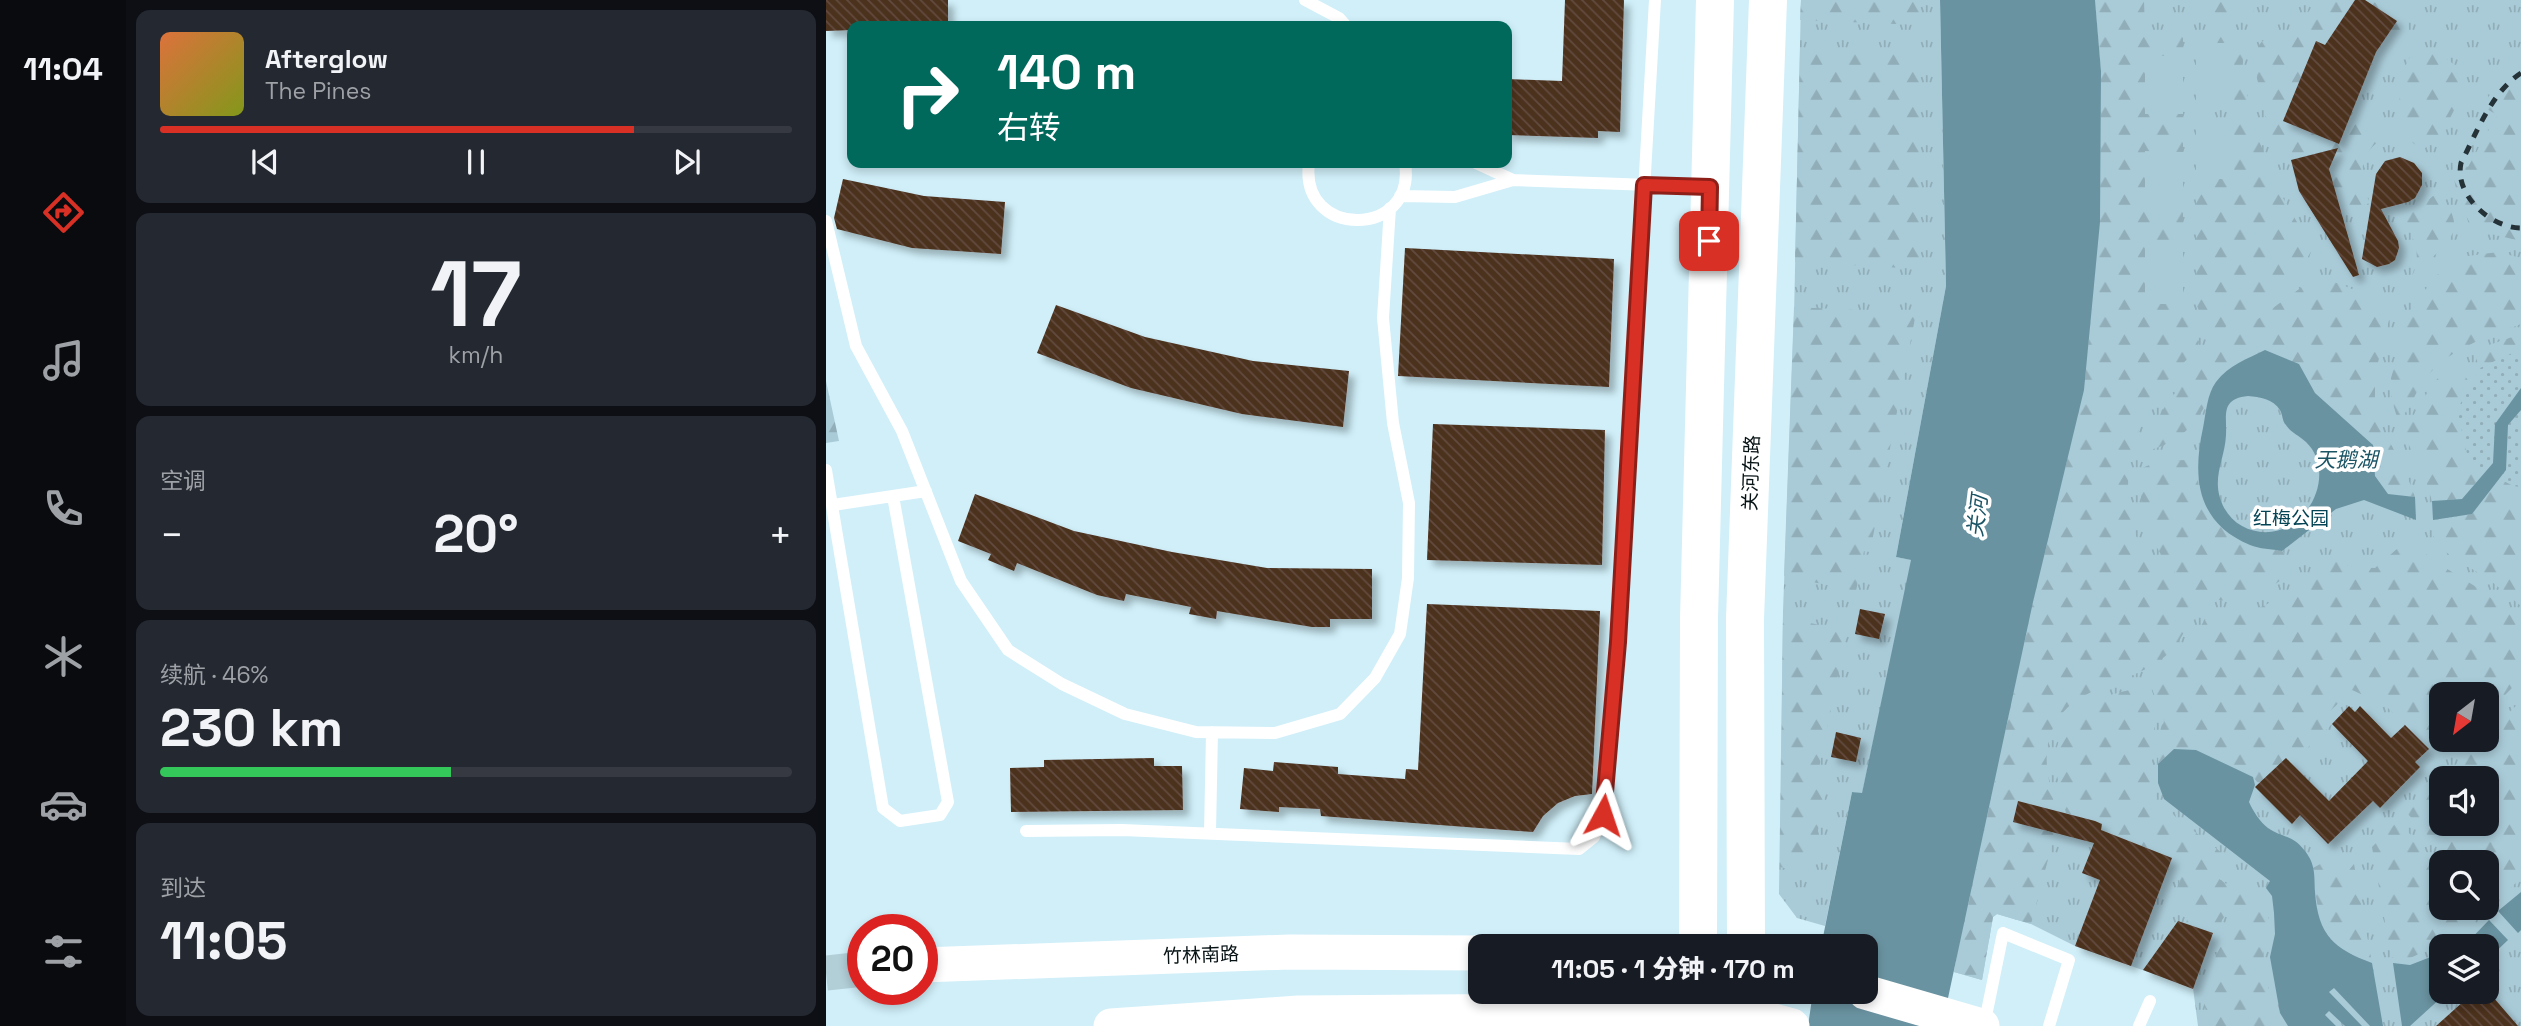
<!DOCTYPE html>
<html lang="zh">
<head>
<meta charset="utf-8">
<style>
  :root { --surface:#171b24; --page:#242831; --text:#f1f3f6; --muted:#9ea1a6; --line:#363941; --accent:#d93025 }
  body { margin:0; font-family:"Space Grotesk","Noto Sans SC",sans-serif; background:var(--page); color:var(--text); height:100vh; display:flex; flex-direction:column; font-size:26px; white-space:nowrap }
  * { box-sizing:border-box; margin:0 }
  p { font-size:23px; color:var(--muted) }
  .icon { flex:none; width:38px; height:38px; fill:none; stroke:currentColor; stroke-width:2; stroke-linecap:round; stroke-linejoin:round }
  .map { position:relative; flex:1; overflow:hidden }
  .drawer { display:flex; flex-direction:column; gap:10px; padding:10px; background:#0d0f14; width:700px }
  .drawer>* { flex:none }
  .banner { position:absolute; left:21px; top:21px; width:665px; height:147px; border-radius:14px; box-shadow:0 4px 10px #0003; background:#00695c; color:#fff; overflow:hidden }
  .needle { width:46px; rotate:211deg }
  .tools { position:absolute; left:1603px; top:682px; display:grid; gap:14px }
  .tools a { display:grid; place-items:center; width:70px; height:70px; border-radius:14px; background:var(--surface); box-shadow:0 4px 10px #0003; font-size:35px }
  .speed { position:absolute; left:21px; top:914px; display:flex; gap:14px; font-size:35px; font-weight:700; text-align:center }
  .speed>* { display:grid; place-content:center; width:91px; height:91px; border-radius:50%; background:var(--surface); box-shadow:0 4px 10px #0003; line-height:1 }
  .speed .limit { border:10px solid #d22; background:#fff; color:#111 }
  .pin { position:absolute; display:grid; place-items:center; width:60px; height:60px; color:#fff; margin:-30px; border-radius:14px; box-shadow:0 4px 10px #0006 }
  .me { position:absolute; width:77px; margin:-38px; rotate:5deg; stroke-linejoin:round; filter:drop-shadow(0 0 5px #0008) }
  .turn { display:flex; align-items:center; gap:24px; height:147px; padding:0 35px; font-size:32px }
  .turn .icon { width:91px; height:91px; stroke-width:2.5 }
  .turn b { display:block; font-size:49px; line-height:60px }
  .big { font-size:52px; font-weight:800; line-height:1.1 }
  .drawer .widget { flex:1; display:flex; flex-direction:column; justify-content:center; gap:10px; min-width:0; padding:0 24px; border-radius:14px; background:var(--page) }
  .drawer .dial { align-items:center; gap:0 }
  .dial b { font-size:91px; line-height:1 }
  .song { display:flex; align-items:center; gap:21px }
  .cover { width:84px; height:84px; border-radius:10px; background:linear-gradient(135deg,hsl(20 70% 55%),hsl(70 70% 35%)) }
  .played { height:7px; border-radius:4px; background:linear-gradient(90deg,var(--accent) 75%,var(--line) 75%) }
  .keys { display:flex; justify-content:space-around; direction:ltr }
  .heat { display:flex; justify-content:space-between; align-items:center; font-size:38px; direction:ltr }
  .charge { height:10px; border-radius:5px; background:linear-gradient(90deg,#34c759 46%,var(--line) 0) }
  .trip { position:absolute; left:642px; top:934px; width:410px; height:70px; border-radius:14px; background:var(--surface); box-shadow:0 4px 10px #0003; font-weight:800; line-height:70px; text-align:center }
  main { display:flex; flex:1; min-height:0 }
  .menu { display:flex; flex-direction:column; width:126px; justify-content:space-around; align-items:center; background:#090b0e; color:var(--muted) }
  .menu .icon { width:49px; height:49px }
  .menu .on { color:var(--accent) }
  .menu b { font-size:32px; color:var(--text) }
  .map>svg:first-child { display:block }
  .grass { fill:url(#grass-tufts); fill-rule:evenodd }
  .forest { fill:url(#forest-firs) }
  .garden { fill:url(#garden-dots) }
  .pitch { fill:#a9cbd8 }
  .water { fill:#6a93a1; fill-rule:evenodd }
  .building { fill:url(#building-back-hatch); filter:url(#shadow) }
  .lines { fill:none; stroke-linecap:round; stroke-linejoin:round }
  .secondary-tunnel { stroke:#b2ced7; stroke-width:35; stroke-dasharray:35 18; stroke-linecap:butt }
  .lane { stroke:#fff; stroke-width:12 }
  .secondary { stroke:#fff; stroke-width:35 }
  .primary { stroke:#fff; stroke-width:38 }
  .rail { stroke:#253237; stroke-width:5; stroke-dasharray:9 9; stroke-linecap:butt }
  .route-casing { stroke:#8d1f18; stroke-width:18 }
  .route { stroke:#d93025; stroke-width:12 }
  .labels { text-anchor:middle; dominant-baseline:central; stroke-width:7; stroke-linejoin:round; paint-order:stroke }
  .street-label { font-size:19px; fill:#071215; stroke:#fff }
  .park-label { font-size:19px; fill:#054455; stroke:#fff }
  .water-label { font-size:21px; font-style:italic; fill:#1b5465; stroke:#fff }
</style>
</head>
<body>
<main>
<nav class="menu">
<b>11:04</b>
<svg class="icon on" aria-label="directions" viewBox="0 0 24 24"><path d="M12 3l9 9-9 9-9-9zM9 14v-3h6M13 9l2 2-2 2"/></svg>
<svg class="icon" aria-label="music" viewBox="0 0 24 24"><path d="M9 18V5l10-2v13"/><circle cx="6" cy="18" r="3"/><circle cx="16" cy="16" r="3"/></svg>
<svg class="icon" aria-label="phone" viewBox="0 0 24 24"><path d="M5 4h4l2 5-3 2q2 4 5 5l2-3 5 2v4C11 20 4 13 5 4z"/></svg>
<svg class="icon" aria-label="climate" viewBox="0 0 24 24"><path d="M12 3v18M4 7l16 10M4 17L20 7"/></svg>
<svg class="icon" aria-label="car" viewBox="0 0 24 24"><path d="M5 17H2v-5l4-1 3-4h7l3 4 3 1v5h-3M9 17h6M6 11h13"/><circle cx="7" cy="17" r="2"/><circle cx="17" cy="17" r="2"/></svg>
<svg class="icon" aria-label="filters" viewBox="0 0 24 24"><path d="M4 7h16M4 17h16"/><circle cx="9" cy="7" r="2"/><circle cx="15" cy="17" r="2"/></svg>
</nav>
<section class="drawer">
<div class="widget">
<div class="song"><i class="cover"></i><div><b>Afterglow</b><p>The Pines</p></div></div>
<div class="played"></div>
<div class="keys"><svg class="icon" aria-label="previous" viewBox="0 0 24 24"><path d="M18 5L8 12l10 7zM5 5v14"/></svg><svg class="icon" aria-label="pause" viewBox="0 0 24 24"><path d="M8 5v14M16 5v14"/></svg><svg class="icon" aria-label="next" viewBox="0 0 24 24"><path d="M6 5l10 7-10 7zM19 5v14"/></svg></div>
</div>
<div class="widget dial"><b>17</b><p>km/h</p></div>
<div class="widget"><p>空调</p>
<div class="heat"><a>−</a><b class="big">20°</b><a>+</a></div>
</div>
<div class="widget"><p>续航 · 46%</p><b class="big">230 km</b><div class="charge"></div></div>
<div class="widget"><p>到达</p><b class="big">11:05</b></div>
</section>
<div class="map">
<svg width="1695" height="1026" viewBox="0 0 1695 1026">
  <defs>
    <pattern id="grass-tufts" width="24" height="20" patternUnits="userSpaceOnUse" patternTransform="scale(1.75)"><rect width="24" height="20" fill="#a9cbd8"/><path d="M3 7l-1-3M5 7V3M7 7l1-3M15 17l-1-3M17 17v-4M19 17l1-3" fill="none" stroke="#90adb8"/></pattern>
    <pattern id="forest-firs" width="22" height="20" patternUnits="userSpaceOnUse" patternTransform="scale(1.75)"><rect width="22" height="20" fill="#a9cbd8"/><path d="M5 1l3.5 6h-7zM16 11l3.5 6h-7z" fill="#90adb8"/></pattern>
    <pattern id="garden-dots" width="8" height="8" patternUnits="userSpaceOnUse" patternTransform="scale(1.75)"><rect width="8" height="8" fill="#a9cbd8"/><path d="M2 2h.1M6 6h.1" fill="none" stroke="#90adb8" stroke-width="1.8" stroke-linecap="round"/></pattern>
    <pattern id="building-back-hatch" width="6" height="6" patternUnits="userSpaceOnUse" patternTransform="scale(1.75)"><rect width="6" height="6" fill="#4c301f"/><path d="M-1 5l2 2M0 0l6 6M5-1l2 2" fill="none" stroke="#614b3e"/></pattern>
    <filter id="shadow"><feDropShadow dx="6" dy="6" stdDeviation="3.5" flood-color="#0004"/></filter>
  </defs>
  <rect width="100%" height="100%" fill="#d0eff9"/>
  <path class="grass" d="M975,0H1114L1120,286L1070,557L1086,560L1036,794L1026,792L999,926L971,918L953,894L957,611L968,315Z
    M1269,0H1695V1026H1372L1367,988L1249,946L1205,924L1171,914L1167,917L1156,980L1128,972L1275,71ZM1615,695H1661V740H1615ZM1615,779H1661V824H1615ZM1615,863H1661V908H1615ZM1615,947H1661V992H1615Z"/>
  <path class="forest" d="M975,0H1094V25L974,20Z
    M1269,0H1318L1319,30H1357V56H1320L1319,113L1357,114V152H1319V208L1357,209V247H1319L1320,304H1357L1373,342L1371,350C1324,391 1294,447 1304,511C1307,528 1312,546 1322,561C1336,579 1351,592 1369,604C1369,615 1362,625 1357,634C1325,696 1230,670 1221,752C1219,771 1226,792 1230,811L1209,805L1203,826L1229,833L1205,924L1171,914L1167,917L1156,980L1128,972L1207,602L1258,390L1274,222L1275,71Z
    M1370,0H1431L1425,19L1370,17Z
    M1497,0C1520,0 1561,0 1578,11C1583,17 1583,26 1583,33L1568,49L1546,64L1490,41L1458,121L1513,144L1525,115C1539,121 1555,122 1556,139C1532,154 1532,180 1544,203L1515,212L1498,151L1456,163C1446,138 1422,71 1433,46C1438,35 1453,39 1462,34C1473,29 1476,18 1484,10C1488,6 1493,3 1497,0Z
    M1370,30H1421L1416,69L1428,129L1457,198L1482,241L1485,251C1473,279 1416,313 1390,334L1382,331L1371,306L1370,179H1408V44L1370,43Z
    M1594,50C1615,54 1629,60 1639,80C1632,106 1620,132 1598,149C1591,145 1580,141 1577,132C1570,116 1573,70 1585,56C1588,54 1591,52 1594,50Z
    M974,51L1094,53L1095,269L969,262Z
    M1695,63V241L1665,234L1653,235C1637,218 1625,182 1627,159L1642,167L1671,115L1656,106L1680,72Z
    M1607,196L1615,197C1642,229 1623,242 1599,264C1592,270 1587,278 1581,286C1597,259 1591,248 1580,221L1582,216Z
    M1672,252L1695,258V324C1661,337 1622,349 1599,379C1589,392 1585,409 1572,421L1566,400L1565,378L1586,306L1613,273L1642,256Z
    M1488,278C1510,279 1554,298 1563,320L1549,374V400L1557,430L1578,468L1589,497L1562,494L1549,476L1547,445L1489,393L1472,364L1389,384C1374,422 1358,441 1318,452C1324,438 1330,421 1338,408C1374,354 1437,317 1488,278Z
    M968,307L1090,313L1044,552L1038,551L1030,591L958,576Z
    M1695,334V349L1654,368L1650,358L1655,350L1663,345Z
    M1630,367L1635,370L1645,385L1631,410L1660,471L1636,499L1606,501L1597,472L1575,430C1595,414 1604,372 1630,367Z
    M0,381L13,441L0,443Z
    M1360,460L1372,476L1373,493L1382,511L1400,530L1425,546L1456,551L1463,558L1465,566L1464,574C1446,586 1428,601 1406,601C1363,602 1328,554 1318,516C1314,502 1314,483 1316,468L1333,461Z
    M1673,479L1695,487V606L1665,581L1618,551L1608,537L1607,520L1646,514Z
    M1579,542L1598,552L1610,562L1655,590L1695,622V679L1661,713V695H1615V740H1634L1614,760L1559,705L1526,690L1499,716L1506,724L1466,763L1460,758L1433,784L1427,777L1370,750L1348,749L1332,764L1333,739L1338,721L1325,686C1332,677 1342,672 1350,663C1365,648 1371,624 1388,612C1395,613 1403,615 1410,614C1445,611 1477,579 1503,557L1525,567L1549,568Z
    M957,617L1021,631L990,783L1001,786L983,874L954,867Z
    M1308,689C1313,693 1321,698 1325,703C1336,719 1317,769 1328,794C1336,810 1383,841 1398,855L1386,874L1425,901L1420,906L1401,913L1387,933L1360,923L1369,896L1351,888L1355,877L1341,871L1346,858L1291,836L1268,844L1264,842L1269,821L1240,813C1236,794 1226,768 1231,748C1239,709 1273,696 1308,689Z
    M1695,701V878L1667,905L1661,899V863H1627L1581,813L1615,779V824H1661V779H1615L1655,740H1661V734Z
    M1572,821L1615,868V908H1652L1657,913L1632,940L1613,945L1584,958L1565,957L1546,847Z
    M1507,857L1521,872L1528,864L1546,963C1507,949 1496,938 1490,896C1489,886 1491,878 1487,868Z
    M1436,904L1441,905L1444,932L1437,954L1447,1016L1453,1026H1382L1377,994L1398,932L1414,919L1430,911Z"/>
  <path class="garden" d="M1695,349V487L1687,486L1643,462L1631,410L1654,368Z"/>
  <path class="pitch" d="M1370,43H1408V100H1370Z
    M1319,56H1357V114H1319Z
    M1370,122H1408V179H1370Z
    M1319,151L1357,152V209H1319Z
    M1319,247H1357V304H1319Z"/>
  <path class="water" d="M1114,0H1269L1275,71L1274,222L1258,390L1207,602L1116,1026H982L987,992H1040V947H995L1026,792L1036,793L1085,560L1070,557L1120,286Z
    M1439,350L1473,364L1489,393L1547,445L1549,476L1562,494L1589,497L1590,520L1538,500L1510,509L1456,551C1446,549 1433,549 1424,545C1371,523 1366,478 1377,428C1380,413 1381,394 1390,382C1403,365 1421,359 1439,350ZM1422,396C1434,397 1447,399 1454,410C1457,415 1456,421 1460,425C1465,433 1474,436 1480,442C1499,460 1496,490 1481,510C1458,544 1406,538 1394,498C1387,475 1399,458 1400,435C1401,415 1394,399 1422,396Z
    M1695,388V410L1682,425L1680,470L1646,514L1607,520L1606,501L1636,499L1667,463L1669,424Z
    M1348,749L1370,750L1427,777L1429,785L1423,802C1427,811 1434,822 1442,828C1456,838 1466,834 1479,851C1490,865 1488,876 1489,892C1492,935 1508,949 1546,963L1557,1026H1544L1508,988L1503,992L1536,1026H1519L1503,1011L1499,1015L1510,1026H1462L1454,1013L1444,957L1449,934L1448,913L1446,896L1440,888L1444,881L1338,799L1332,783V764Z
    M1695,892V930L1692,933L1672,911Z
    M1663,920L1682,940L1661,960V947H1637Z
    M1615,953V992H1634L1624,1002L1617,996L1584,1026H1576L1567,963L1584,965Z"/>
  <path class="building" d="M0,0H122V26H26V30L0,31Z
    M739,0H798L794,132L772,131V138L681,135V79L736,81Z
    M1529,0H1539L1571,21L1550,52L1513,144L1457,121L1490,41L1499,45Z
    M1512,148L1503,169L1533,275L1527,277L1473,191L1465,160Z
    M1574,157L1588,163L1596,173V185L1589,198L1582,202L1555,209L1572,241L1573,248L1569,260L1563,264L1551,267L1536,259L1550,174L1559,161Z
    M17,179L98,196L179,202L175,254L86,248L11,229L8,218Z
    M579,248L788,259L783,387L572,376Z
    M230,305L319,337L427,361L523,371L517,427L416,414L305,388L211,353Z
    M607,424L779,430L776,565L601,560Z
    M149,494L248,531L346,552L441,568L546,569V619H504V627H486L391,611L390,619L363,614L365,607L300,594L298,601L271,595L191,563L188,571L162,560L165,554L132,541Z
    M601,604L774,611L766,794L749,796L732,803L717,816L707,832L495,816L494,809L453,807V812L414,809L418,768L447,771L448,762L512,767V774L579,779L580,769L592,770Z
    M1034,609L1059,614L1053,639L1029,634Z
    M1523,706L1529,712L1534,706L1565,738L1579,725L1603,749L1589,762L1594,767L1554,808L1547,801L1502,844L1474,815L1466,824L1429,787L1460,758L1503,801L1542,761L1506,724Z
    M1010,732L1035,738L1030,762L1005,757Z
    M328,758V766H356L357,810L185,812L184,768L218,767V760Z
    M1192,801L1269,821L1276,824L1275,830L1346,858L1305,966L1249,946L1274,880L1256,873L1268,843L1187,822Z
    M1352,921L1387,933L1367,989L1317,970Z
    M1661,990L1692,1026H1610L1648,992H1661Z"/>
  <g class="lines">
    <path class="secondary-tunnel" d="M0,973L37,969"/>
    <path class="lane" d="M479,0L513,18L520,26
      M483,163C473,240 591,238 579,163
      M650,163L687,180
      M574,196L629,197L687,180L880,187
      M0,221L30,346L76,431L135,581L182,650L236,684L299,714L370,732L449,733L514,714L549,678L574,634L582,578L583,503L567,423L557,318L564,208
      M0,470L57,808L74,821L114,815L122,802L67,496
      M7,505L100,491
      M200,831L296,830L753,849L768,837L777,815L792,642L829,0
      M384,833L386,732
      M1158,1026L1177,933L1243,960L1223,1026
      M1313,1026L1324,1001"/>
    <path class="secondary" d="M96,965L463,952L654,953
      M1039,992L1156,1026
      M285,1026L472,1013L872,1010L918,1013L966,1026"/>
    <path class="primary" d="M872,947L873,619L889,0
      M920,947L919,619L942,0
      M872,1026V992
      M918,1026L919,992"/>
    <path class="rail" d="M1695,73C1665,93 1651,132 1635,163C1628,195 1665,228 1695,228"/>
  </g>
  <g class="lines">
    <g class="route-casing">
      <path id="route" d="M777,815L792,642L818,185L884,187L883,241"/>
    </g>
    <use href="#route" class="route"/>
  </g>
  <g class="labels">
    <g class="street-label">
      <text transform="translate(925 473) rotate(-88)">关河东路</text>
      <text transform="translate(375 955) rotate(-2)">竹林南路</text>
    </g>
    <g class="park-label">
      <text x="1465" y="518">红梅公园</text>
    </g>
    <g class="water-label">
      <text x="1520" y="459">天鹅湖</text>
      <text transform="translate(1151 516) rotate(-83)">关河</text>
    </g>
  </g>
</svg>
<div class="tools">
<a><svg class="needle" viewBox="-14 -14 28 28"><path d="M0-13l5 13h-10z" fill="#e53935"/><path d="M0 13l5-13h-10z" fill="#9ea1a6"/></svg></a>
<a><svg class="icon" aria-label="sound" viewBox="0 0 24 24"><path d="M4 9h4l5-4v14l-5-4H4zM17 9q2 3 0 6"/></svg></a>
<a><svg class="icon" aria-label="search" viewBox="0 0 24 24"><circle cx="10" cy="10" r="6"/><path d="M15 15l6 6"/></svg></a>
<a><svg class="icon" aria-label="layers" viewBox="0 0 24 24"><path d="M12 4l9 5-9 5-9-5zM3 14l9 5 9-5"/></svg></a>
</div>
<div class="speed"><div class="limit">20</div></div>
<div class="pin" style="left:883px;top:241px;background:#d93025"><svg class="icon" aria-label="arrive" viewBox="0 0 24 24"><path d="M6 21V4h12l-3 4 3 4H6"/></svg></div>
<svg class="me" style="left:777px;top:815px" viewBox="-20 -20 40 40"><path d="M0-17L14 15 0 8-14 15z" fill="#d93025" stroke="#fff" stroke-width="4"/></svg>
<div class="trip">11:05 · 1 分钟 · 170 m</div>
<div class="banner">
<div class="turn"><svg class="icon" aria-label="right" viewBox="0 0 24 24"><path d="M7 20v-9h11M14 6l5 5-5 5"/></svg><div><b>140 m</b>右转</div></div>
</div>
</div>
</main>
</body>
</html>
